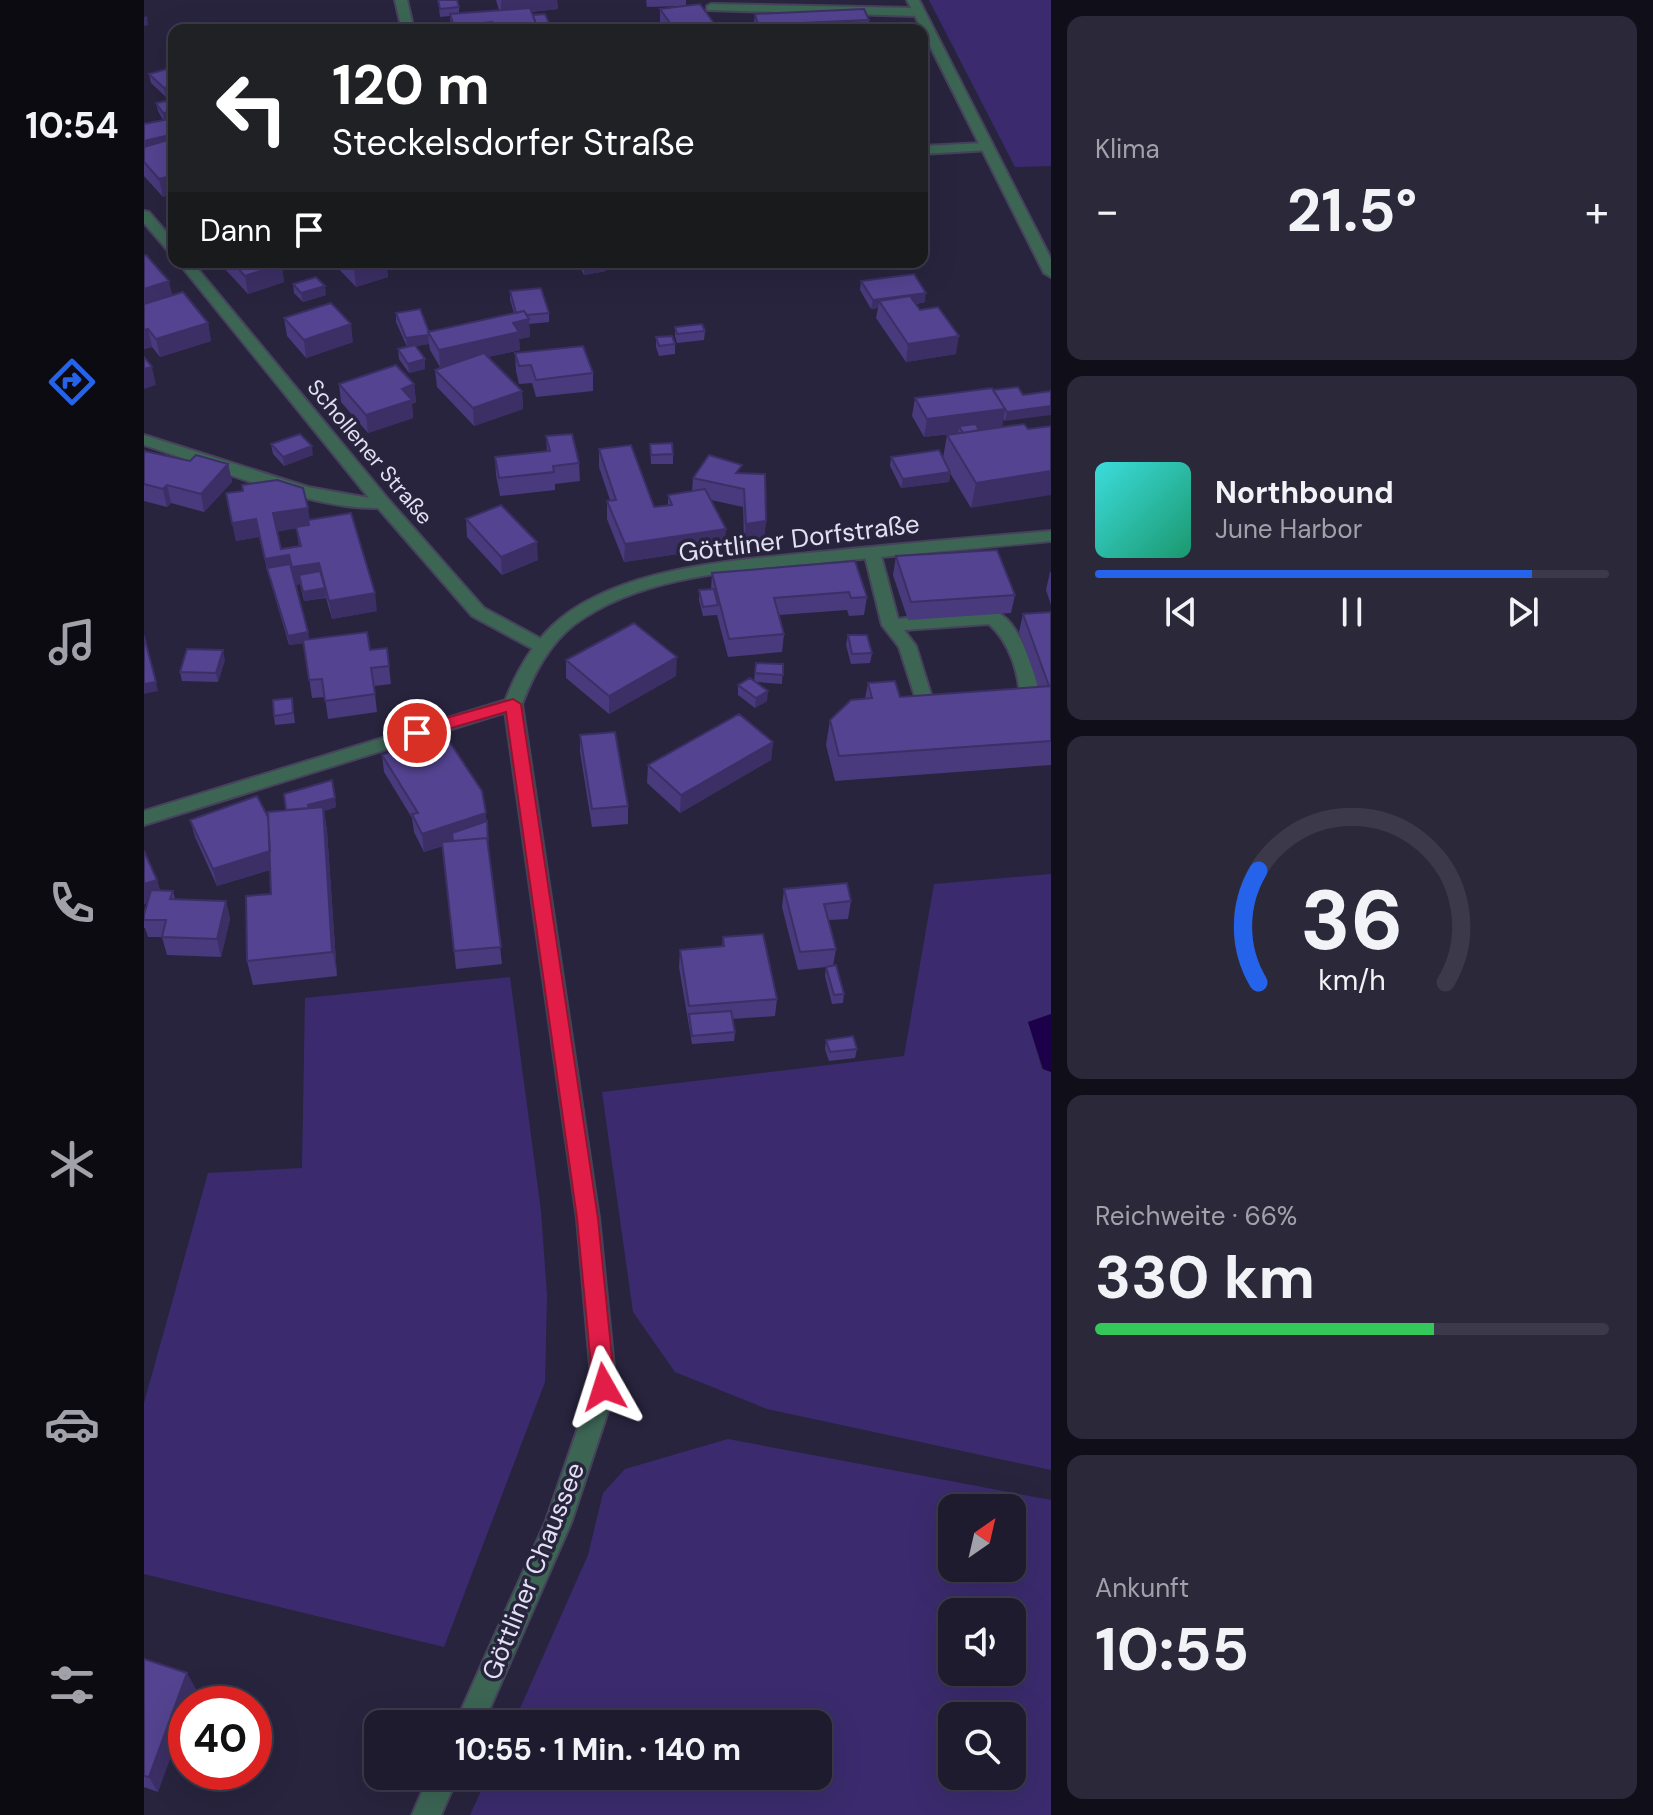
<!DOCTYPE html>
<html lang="de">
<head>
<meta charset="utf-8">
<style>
  :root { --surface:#1e1b2e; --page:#2b283a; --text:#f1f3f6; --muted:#a1a1aa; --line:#3c394a; --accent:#2563eb }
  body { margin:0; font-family:"DM Sans",sans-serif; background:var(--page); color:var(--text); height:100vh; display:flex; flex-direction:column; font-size:30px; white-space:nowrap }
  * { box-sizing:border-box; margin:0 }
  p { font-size:26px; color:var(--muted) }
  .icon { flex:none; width:44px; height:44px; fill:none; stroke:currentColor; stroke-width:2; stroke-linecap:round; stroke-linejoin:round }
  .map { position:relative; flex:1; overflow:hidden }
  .details { display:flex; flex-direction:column; gap:16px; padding:16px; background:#100f19; width:602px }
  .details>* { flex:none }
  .hud { position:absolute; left:24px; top:24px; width:760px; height:244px; border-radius:16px; box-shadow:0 8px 32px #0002,0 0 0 2px var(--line); background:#202124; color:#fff; overflow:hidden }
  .needle { width:52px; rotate:34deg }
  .buttons { position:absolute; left:794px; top:1494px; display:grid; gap:16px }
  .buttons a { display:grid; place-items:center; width:88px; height:88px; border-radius:16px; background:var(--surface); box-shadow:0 8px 32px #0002,0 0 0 2px var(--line); font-size:40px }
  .speed { position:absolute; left:24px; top:1686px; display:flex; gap:16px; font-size:40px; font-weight:700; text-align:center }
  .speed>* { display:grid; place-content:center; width:104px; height:104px; border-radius:50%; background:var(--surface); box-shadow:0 8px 32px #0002,0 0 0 2px var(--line); line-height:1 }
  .speed .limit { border:12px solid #d22; background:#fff; color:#111 }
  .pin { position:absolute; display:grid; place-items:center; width:68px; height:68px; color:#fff; margin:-34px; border:4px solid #fff; border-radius:50%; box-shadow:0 2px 8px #0007 }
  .me { position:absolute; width:88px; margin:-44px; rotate:354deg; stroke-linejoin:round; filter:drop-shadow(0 0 6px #0008) }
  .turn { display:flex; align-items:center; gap:28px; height:168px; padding:0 32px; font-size:36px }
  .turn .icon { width:104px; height:104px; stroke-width:2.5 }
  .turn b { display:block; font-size:56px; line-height:68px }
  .then { display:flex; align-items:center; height:76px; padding:0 32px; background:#0003; gap:16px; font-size:30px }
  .big { font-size:60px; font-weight:700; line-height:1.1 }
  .details .widget { flex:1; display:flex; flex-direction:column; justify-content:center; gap:12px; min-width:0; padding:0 28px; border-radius:16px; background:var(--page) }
  .details .dial { align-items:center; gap:0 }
  .dial svg { height:208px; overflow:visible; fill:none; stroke:var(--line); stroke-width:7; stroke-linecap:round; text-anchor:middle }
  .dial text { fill:var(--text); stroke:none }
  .song { display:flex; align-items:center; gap:24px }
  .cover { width:96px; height:96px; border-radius:12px; background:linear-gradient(135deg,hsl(180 70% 55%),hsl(160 70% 35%)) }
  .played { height:8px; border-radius:4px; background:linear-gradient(90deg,var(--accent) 85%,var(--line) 85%) }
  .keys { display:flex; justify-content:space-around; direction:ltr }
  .heat { display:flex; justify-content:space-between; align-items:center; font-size:44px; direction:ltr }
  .charge { height:12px; border-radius:6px; background:linear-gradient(90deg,#34c759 66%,var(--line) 0) }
  .trip { position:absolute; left:220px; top:1710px; width:468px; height:80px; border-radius:16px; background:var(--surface); box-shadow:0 8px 32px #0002,0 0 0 2px var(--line); font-weight:700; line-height:80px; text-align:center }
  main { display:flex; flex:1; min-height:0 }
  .tabs { display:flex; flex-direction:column; width:144px; justify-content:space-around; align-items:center; background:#0c0b12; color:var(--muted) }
  .tabs .icon { width:56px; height:56px }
  .tabs .selected { color:var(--accent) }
  .tabs b { font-size:36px; color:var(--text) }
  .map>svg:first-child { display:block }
  .green { fill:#3b2b6e; fill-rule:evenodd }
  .water { fill:#1d004a }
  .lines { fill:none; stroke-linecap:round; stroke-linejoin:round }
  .service-casing { stroke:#46425b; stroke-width:4 }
  .minor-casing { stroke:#46425b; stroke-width:4 }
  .tertiary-casing { stroke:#46425b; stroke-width:4 }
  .service { fill:#3c6554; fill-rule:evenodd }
  .minor { fill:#3c6554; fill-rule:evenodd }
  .tertiary { fill:#3c6554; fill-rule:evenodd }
  .wall { fill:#483a7c; fill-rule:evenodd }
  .shaded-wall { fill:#3b2f65 }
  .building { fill:#544390; stroke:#3b2f65; stroke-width:2 }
  .route { fill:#e11d48; stroke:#92132f; stroke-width:2 }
  .labels { text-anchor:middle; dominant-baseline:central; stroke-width:7; stroke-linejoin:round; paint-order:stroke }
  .far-street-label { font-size:22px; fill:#e2e1f2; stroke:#28243e }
  .street-label { font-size:26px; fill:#e2e1f2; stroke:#28243e }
</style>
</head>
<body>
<main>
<nav class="tabs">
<b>10:54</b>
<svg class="icon selected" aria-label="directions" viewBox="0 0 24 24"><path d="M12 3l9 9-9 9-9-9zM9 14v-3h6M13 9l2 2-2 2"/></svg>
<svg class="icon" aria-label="music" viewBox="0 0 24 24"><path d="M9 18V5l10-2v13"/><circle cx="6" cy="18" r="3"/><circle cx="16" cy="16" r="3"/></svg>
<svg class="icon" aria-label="phone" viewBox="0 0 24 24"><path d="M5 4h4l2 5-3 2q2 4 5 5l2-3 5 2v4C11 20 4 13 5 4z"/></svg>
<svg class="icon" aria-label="climate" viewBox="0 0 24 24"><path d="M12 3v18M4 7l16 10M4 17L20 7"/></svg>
<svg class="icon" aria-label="car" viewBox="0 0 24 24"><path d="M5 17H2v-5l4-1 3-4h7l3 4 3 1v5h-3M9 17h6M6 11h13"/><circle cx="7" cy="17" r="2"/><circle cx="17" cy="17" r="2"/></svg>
<svg class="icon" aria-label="filters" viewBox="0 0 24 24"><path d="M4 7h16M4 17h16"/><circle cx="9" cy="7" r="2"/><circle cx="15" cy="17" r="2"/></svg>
</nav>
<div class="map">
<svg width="907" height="1815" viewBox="0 0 907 1815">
  <rect width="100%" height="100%" fill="#28243e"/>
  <path class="green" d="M785,0H907V166L871,167Z
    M907,874V1014L884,1022L898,1069L907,1072V1470L623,1409L531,1372L489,1312L458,1092L760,1056L790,884Z
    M366,977L397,1211L403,1295L401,1382L300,1647L0,1574V1403L64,1173L158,1168L161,998Z
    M584,1439L907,1500V1815H326L344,1776H674V1724H369L444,1555L459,1493L481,1469ZM868,1508V1568H808V1508ZM868,1612V1672H808V1612ZM868,1716V1776H808V1716Z"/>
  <path class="water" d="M907,1014V1072L899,1069L884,1022Z"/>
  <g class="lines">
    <g class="service-casing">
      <path id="service" d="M567,4L773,8L779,12L773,16L563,10V6Z
        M728,547L736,552L754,619C774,617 838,608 853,613C870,619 881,648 887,664C892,678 898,697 891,711L877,714L868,708L876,702C876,675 866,642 845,624L760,630L772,646L789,701L804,705L807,709L798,715L775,709L755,647L738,625L720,552Z"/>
    </g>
    <g class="minor-casing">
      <path id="minor" d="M251,0H263L270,30H258Z
        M841,143L847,147L846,150L778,154V146Z
        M0,211L5,212L30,241V253L25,252L0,223Z
        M34,262H48L244,499L340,608L403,642L406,646L403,650H391L328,616L234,508C167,510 65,466 0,445V435L164,487L225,498Z
        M369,698L378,704L375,708L0,825V811Z"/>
    </g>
    <g class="tertiary-casing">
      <path id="tertiary" d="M763,0H775L907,259V277L900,273Z
        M907,531V541C836,548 766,554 695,561C610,570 503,571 431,624C405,644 390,673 378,704L455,1218L472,1387L427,1523L339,1724H311L402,1521L448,1387L433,1218L360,704C372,672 389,641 416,619C485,563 610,559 696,550C766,543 836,537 907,531Z
        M285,1776H314L297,1815H268Z"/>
    </g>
    <use href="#service" class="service"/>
    <use href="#minor" class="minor"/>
    <use href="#tertiary" class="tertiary"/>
  </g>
  <path class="wall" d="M294,0L315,7V14L355,10L352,0H413L414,9L387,12L389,15L405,23V30H307L306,16L296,17Z
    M502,0H542V6L575,30H519L516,25V9L537,6L503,7Z
    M611,14L725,20L724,28L687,30H613L610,22Z
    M30,67L22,97L7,83L5,74Z
    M12,103L30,105V193L19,197L0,176V123L19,120L14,111Z
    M0,256L28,296L64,323L67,341L16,357L8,347L0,349Z
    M79,262H146V265L138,268L140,282L104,294L80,268Z
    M188,262H242L244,277L212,287Z
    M435,262H462V271L440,275L435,265Z
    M717,281L781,302L772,304L812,354L762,362L732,318L734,308L727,309L716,290Z
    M149,284L182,295L159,302L150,293Z
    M366,291L405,313V322L385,324L386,337L375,339L376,350L344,357L378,391L379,409L330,426L293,387L291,370L296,367L286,350L285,344L271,346L281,359V369L265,373L255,359L254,349L263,347L252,322V313L285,332L370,313L366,300Z
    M140,318L209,342L162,358L143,336Z
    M531,327L561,331L560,340L533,343L531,336Z
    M512,337L531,344V354L515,356L512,347Z
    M371,353L449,373V391L392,397L388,383L375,384L372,371Z
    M195,384H270L272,402L268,404L269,418L224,433L197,402Z
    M874,387L861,421L859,419L858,427L880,424L827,508L806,473L805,482L757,488L746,466L747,457L799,458L803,435L814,433L780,437L768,416L771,398Z
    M402,436L435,463L436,481L411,484V490L356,496L352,475L351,457L403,452Z
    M127,444L169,455L140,466L129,454Z
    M506,444L529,454V464H507Z
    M455,449L510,507L524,505V495L548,491L549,478L597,473L622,521L620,539L600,542L599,507L567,500L581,547L480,562L463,519V501L466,500L455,467Z
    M0,451L46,461L84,464L88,482L60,512L27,503L23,507L0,501Z
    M82,493L166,519L233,611L188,619L182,598L160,601L156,584L152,585L165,639L226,650L243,648L247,684L230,686L233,712L184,719L181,697L168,698L160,643L145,645L125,577L115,537L92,541ZM152,528L155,546L137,549L133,531Z
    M322,519L394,560L358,575L323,537Z
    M752,556L871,595L867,613L764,620L749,575Z
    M711,561L723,597L720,615L705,616L703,610L635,615L640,634L638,652L584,657L573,615L559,616L555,600V590L567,589L568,573Z
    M906,572H907V605L902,590Z
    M907,612V765L691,781L682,745L686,720L721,699L724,683L756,697L895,687L875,632L879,614Z
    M704,635L728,653L726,663L707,664L702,645Z
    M81,660L74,682L38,681L36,672Z
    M422,660L532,676L465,714L422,678Z
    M612,663L639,664L638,684L612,682L623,701L611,708L594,695V685L610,681Z
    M148,698L151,723L131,725L130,716Z
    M436,735L484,806V824L448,827L436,752Z
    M629,742L627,760L536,813L503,783L504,765Z
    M238,755L344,843L358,964L312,969L299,846L280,852L270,832L268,818L240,772Z
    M188,780L192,807L180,811L183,831L193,976L109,985L103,961L127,894L126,870L73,886L51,837L46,820L124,817L142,810Z
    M0,851L13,880L16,891H29L31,899L82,901L86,919L77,957L23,955L18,937H4L1,928H0V909L1,912L3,903L0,904Z
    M640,889L707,901L704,919L684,920L692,949L689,966L700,994L699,1003L688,1004L681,976L682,967L654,970L638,907Z
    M579,937L633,999L631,1016L588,1019L591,1032L590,1041L548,1044L535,967L536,950L578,946Z
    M682,1040L713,1049L711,1058L685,1061L681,1049Z
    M0,1659L52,1689L46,1704H42L14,1792L0,1787Z"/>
  <path class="shaded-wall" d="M357,0H413L414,9L357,15Z
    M3,16L4,25L0,26V17Z
    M30,86V95L22,97L20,88Z
    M30,111V120L20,122L19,113Z
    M30,134V152L0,159V141Z
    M30,175V193L19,197L15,179Z
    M128,262H146V265L138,268L140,282L104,294L101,276Z
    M233,262H242L244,277L212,287L210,269Z
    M267,262H306L267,268Z
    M371,262H391V266L371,268Z
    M462,262V271L440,275V265Z
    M25,281L29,298L0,308V289Z
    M181,286L182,295L159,302L157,293Z
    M782,293L781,302L740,308L735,301L734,308L727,309L729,300Z
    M385,319L386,337L375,339L376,350L296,367L295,350L369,323Z
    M64,323L67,341L16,357L12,339Z
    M207,324L209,342L162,358L160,340Z
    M4,329L8,347L0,349V330Z
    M284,335L285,344L263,348L262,338Z
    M815,336L812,354L762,362L764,344Z
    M281,359V369L265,373L264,364Z
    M8,367L12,385L0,389V369Z
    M270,384L272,402L268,404L269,418L224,433L222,415L258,389Z
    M378,391L379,409L330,426L329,408Z
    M907,406V415L861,421L863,412Z
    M861,409L858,427L818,432L815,426L814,433L780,437L783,419Z
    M168,446L169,455L140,466L139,457Z
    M84,464L88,482L60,512L57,494Z
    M907,471V495L827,508L832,483Z
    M806,472L805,482L757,488L759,479Z
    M23,485L27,503L23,507L19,489Z
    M164,508L167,526L132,532L129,513Z
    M112,519L115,537L92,541L88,523Z
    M622,521L620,539L600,542L602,524Z
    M582,529L581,547L480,562L481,544Z
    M393,542L394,560L358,575L357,557Z
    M145,555L148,573L123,568L121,559Z
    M175,563L177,581L155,575L156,584L151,585L148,567Z
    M181,588L182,597L160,601L159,592Z
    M231,593L233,611L188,619L185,601Z
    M164,632L166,642L145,645L144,636Z
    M79,650L81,660L74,682L72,673Z
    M533,657L532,676L465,714V696Z
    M12,682L14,691L0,694V684Z
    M624,691L623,701L611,708L612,698Z
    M629,742L627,760L536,813L537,795Z
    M191,798L192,807L180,811L183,831L193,976L164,805Z
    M342,813L343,830L280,852L278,834Z
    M127,851L131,868L73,886L69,869Z
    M13,880L18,897L0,904V884Z
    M82,901L86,919L77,957L73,939Z
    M43,1673L52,1689L46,1704H42V1716L14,1792L5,1777Z"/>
  <path class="building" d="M294,0H313L315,7L296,9Z
    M556,4L575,30H531L516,9Z
    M386,8L392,24L350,28L348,22L310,26L306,14Z
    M720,9L725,20L614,25L611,14Z
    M401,14L405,23L392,24L389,15Z
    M30,67V86L20,88L5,74Z
    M27,100L30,105V111L19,113L12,103Z
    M30,118V134L0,141V124Z
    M27,139L30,143V175L15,179L0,162V147Z
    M2,255L25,281L0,289V256Z
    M88,262H135L137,264L101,276Z
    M203,262H233L210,269Z
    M438,262H462L440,265Z
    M770,274L782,293L729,300L717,281Z
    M172,277L181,286L157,293L149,284Z
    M397,288L405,313L383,315L380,311L372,313L366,291Z
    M39,292L64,323L12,339L4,329L0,330V304Z
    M766,296L776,310L794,307L815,336L764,344L735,301Z
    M187,303L207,324L160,340L140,318Z
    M276,309L285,332L284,335L262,338L252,313Z
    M380,311L385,319L369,323L375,332L295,350L284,332Z
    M558,324L561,331L533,334L531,327Z
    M528,336L531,344L515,346L512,337Z
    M271,345L281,359L264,364L254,349Z
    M439,346L449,373L392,380L387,365L375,366L371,353Z
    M340,353L378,391L329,408L291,370Z
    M0,357L8,367L0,369Z
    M252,365L270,384L258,389L268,400L222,415L195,384Z
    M874,387L879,395L907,391V406L863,412L849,390Z
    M848,388L861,409L783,419L771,398Z
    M832,424L835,430L819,433L815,426Z
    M880,424L884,429L907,426V471L832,483L803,435Z
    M156,434L168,446L139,457L127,444Z
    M428,434L435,463L409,466L410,472L355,478L351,457L406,451L402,436Z
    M528,443L529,454L507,455L506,444Z
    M487,445L510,507L528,505L524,495L561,489L582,529L481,544L463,501L472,500L455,449Z
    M795,450L806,472L759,479L747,457Z
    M0,451L46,461L52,455L84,464L57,494L23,485L19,489L0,484Z
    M565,455L598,465L592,473L621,474L622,521L602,524L600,489L549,478Z
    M133,480L159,488L164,508L129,513L137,549L157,546L152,527L165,525L164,520L207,513L231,593L185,601L175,563L148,567L145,555L121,559L112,519L88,523L82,493L99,491L98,485Z
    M357,505L393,542L357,557L322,519Z
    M853,550L871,595L767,602L752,556Z
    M711,561L723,597L707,598L705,592L630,598L640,634L585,639L568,573Z
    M146,564L164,632L144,636L123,568Z
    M176,571L181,588L159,592L155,575Z
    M570,589L574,605L559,607L555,590Z
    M907,612V686H905L879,614Z
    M490,623L533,657L465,696L422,660Z
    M223,632L226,650L243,648L245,666L227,668L231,694L181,701L178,679L165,680L159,640Z
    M704,635H723L728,653L708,654Z
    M0,636L12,682L0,684Z
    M43,649L79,650L72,673L36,672Z
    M612,663L639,664V675L611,673Z
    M606,678L624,691L612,698L594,685Z
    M751,681L756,697L907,686V741L695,756L686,720L707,700L728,698L724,683Z
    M148,698L149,713L130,716L129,700Z
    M595,714L629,742L537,795L504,765Z
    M299,732L338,791L342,813L278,834L268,814L274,813L238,755Z
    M471,732L484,806L448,809L436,735Z
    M188,780L191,798L164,805L165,808L142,810L140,794Z
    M113,796L124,817L126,851L69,869L46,820Z
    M179,807L188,952L103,961L102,896L127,894L124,812Z
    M343,821L344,841L343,838L309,841L308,833Z
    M343,838L357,947L310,951L298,842Z
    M0,851L13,880L0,884Z
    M703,883L707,901L680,904L692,949L656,952L640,889Z
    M7,890L29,891L26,899L82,901L73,939L18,937L22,920H0V915Z
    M619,934L633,999L545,1006L536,950L580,946L579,937Z
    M692,965L700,994L690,995L682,967Z
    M587,1011L591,1032L548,1036L545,1014Z
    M709,1036L713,1049L686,1052L682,1040Z
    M0,1659L43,1673L5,1777L0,1776Z"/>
  <path class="route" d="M369,699L377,704L454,1218L471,1387L468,1395L460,1398L452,1395L449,1387L433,1218L362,712L273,738L265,733L267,728Z"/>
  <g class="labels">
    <g class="far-street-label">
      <text transform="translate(226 452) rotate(50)">Schollener Straße</text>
    </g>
    <g class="street-label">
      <text transform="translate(655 538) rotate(-7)">Göttliner Dorfstraße</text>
      <text transform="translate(389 1571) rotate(-68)">Göttliner Chaussee</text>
    </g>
  </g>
</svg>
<div class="buttons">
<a><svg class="needle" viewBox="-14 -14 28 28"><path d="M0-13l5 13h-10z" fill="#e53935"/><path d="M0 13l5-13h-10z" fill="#a1a1aa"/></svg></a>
<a><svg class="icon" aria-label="sound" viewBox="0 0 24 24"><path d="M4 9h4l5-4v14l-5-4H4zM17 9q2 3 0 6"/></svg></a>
<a><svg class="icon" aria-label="search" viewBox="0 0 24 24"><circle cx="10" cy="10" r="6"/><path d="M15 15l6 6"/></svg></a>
</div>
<div class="speed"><div class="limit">40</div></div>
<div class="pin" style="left:273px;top:733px;background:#d93025"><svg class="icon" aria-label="arrive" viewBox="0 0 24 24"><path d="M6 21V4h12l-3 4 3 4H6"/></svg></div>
<svg class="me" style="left:460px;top:1387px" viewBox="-20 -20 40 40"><path d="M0-17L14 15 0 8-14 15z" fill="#e11d48" stroke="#fff" stroke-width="4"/></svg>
<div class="trip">10:55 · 1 Min. · 140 m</div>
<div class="hud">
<div class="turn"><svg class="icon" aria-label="left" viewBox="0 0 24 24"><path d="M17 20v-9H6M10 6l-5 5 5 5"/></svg><div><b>120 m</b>Steckelsdorfer Straße</div></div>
<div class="then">Dann<svg class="icon" aria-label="arrive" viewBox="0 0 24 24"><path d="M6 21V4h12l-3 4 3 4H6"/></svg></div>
</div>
</div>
<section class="details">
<div class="widget"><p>Klima</p>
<div class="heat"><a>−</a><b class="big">21.5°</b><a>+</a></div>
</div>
<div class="widget">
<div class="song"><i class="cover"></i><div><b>Northbound</b><p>June Harbor</p></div></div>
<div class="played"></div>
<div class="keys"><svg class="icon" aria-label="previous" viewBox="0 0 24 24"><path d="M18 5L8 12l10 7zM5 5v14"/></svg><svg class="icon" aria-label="pause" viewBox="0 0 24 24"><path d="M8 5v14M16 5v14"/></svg><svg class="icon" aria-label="next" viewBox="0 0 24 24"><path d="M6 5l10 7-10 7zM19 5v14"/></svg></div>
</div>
<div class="widget dial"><svg viewBox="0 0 100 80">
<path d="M14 69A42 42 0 1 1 86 69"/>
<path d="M14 69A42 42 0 0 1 14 26" stroke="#2563eb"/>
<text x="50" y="56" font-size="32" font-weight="700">36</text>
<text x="50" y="72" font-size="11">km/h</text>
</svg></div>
<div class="widget"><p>Reichweite · 66%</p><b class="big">330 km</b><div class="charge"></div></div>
<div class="widget"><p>Ankunft</p><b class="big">10:55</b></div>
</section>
</main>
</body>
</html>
